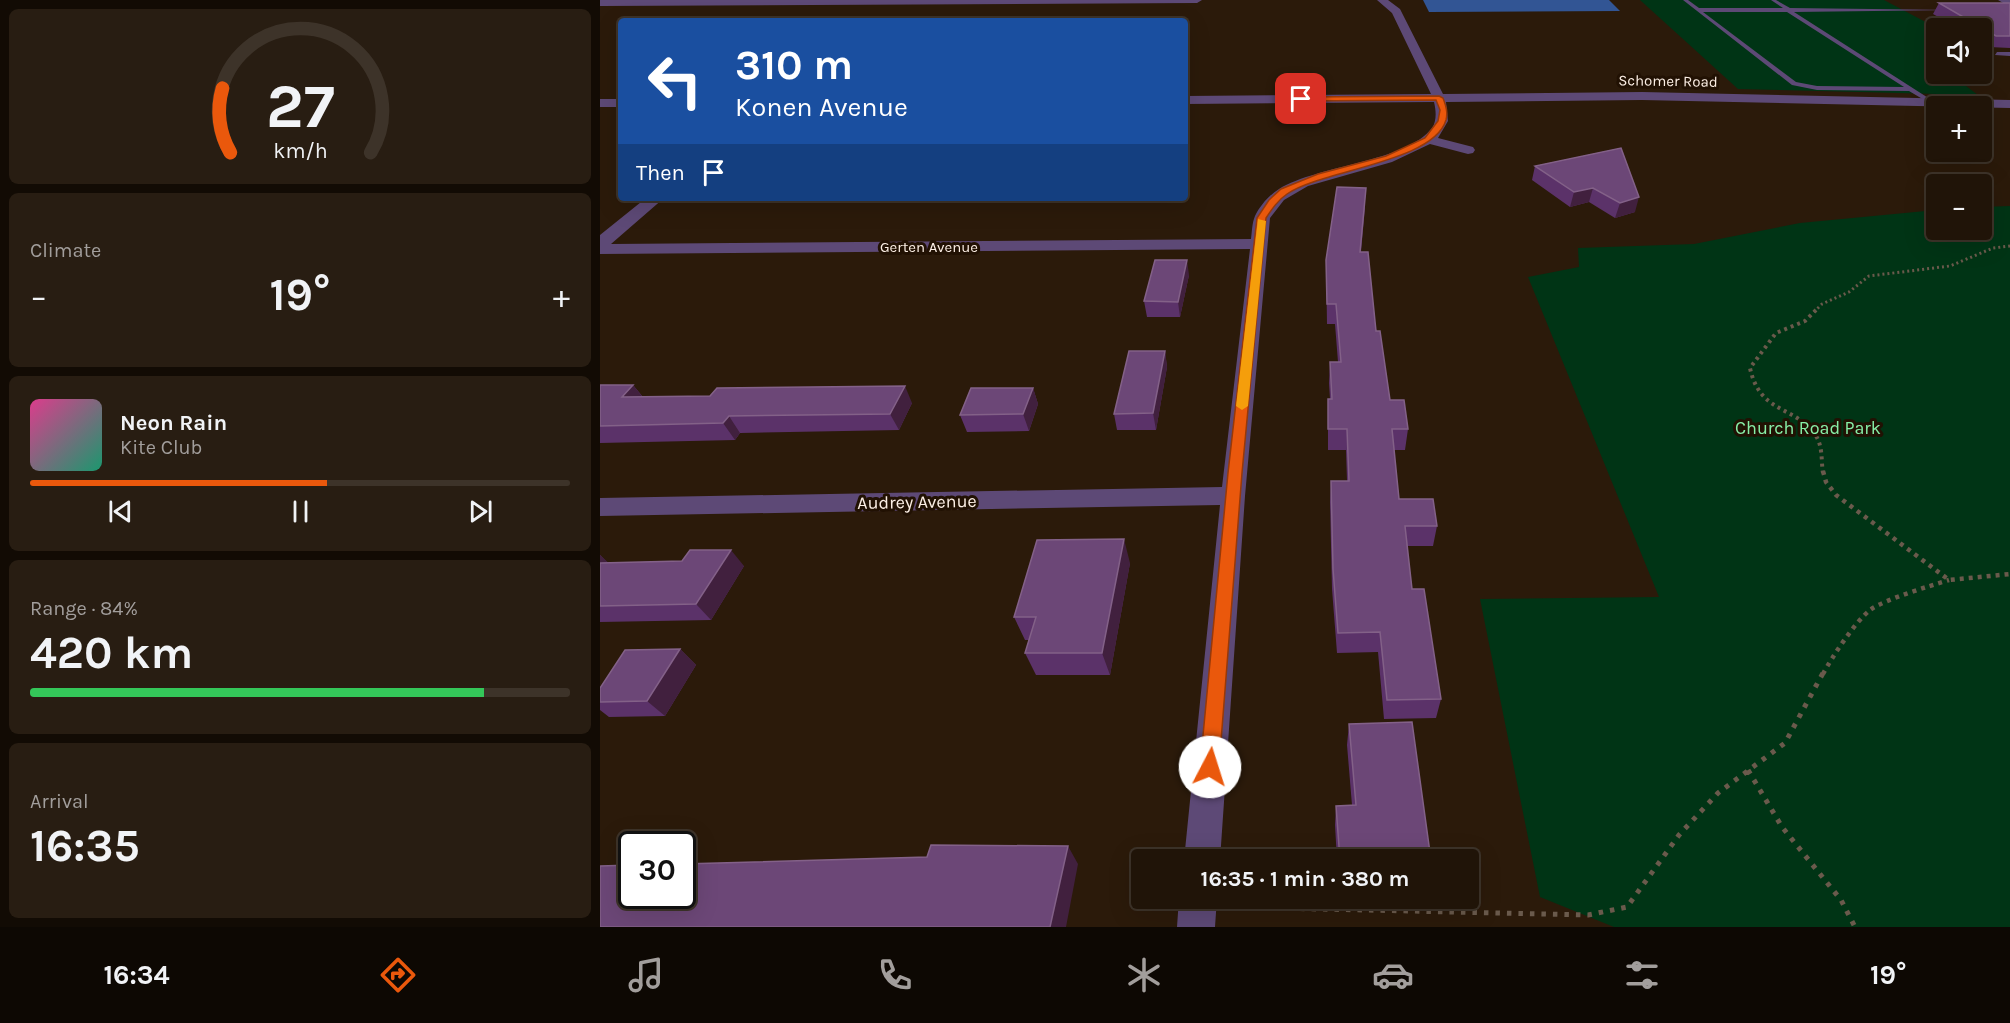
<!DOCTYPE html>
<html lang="en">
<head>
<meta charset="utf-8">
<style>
  :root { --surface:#201408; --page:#281d12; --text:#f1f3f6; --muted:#a29e9c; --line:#3d3329; --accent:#ea580c }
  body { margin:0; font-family:Karla,sans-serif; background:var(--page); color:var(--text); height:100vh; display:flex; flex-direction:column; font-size:22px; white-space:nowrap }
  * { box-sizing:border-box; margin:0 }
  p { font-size:20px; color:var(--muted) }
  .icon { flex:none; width:33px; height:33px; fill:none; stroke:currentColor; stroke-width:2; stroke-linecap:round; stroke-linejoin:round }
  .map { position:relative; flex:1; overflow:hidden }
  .sheet { display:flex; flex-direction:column; gap:9px; padding:9px; background:#120b04; width:600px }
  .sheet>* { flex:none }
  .top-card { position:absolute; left:18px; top:18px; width:570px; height:183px; border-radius:6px; box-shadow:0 6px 24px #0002,0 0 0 2px var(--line); background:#1a4fa0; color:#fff; overflow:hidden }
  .fabs { position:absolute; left:1326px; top:18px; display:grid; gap:12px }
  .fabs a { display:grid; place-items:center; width:66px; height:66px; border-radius:6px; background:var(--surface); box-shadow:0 6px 24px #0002,0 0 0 2px var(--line); font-size:30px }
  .speed { position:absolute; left:18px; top:831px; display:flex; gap:12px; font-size:30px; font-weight:700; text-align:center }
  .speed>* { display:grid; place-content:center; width:78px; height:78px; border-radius:50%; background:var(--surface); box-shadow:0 6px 24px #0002,0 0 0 2px var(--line); line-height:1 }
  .speed .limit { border:3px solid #111; border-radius:9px; background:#fff; color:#111 }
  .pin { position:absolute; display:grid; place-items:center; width:51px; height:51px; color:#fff; margin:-26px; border-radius:12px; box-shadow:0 3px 9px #0006 }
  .me { position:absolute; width:66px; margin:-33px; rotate:5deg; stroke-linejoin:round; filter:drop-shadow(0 0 4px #0008) }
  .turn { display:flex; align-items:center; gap:21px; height:126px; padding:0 18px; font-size:27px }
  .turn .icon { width:78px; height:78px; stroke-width:2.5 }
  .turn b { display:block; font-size:42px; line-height:51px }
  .then { display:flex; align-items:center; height:57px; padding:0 18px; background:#0003; gap:12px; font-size:22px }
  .big { font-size:45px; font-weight:700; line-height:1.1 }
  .sheet .card { flex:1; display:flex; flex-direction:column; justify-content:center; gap:9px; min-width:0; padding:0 21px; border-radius:9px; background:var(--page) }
  .sheet .dial { align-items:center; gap:0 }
  .dial svg { height:156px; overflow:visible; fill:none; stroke:var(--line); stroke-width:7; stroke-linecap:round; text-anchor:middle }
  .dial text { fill:var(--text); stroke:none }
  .song { display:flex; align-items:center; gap:18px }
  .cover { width:72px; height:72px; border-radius:9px; background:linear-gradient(135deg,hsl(330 70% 55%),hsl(160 70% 35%)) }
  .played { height:6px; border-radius:3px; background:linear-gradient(90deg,var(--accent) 55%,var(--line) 55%) }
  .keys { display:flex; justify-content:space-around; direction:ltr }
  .heat { display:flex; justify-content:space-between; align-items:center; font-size:33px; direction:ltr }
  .charge { height:9px; border-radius:4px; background:linear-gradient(90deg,#34c759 84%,var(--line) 0) }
  .trip { position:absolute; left:531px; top:849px; width:348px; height:60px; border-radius:6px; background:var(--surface); box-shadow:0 6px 24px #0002,0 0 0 2px var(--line); font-weight:700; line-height:60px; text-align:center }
  .tab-bar { display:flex; height:96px; justify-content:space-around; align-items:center; background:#0d0803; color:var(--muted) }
  .tab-bar .icon { width:42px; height:42px }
  .tab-bar .selected { color:var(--accent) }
  .tab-bar b { font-size:27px; color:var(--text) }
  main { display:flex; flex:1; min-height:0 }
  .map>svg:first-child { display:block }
  .green { fill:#003415 }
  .water { fill:#325594 }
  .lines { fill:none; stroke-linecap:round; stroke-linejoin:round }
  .path-far3 { stroke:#6a5a4c; stroke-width:3; stroke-dasharray:2 3; stroke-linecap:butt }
  .path-far2 { stroke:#6a5a4c; stroke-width:4; stroke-dasharray:3 4; stroke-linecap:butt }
  .path-far1 { stroke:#6a5a4c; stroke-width:4.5; stroke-dasharray:4 5; stroke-linecap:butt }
  .path { stroke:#6a5a4c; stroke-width:5; stroke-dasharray:4.5 7; stroke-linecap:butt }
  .service { fill:#5d4976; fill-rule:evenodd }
  .minor { fill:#5d4976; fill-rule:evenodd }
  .tertiary { fill:#5d4976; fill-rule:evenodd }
  .wall { fill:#5b3269 }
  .shaded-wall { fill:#41203e }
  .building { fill:#6c4777; stroke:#836188; stroke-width:1.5 }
  .route { fill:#ea580c; stroke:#983908; stroke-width:1.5 }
  .slow { fill:#f59e0b }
  .labels { text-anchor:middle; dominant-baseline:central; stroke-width:6; stroke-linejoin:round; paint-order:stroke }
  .far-street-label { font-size:15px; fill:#fcefe5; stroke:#211103 }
  .park-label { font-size:18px; fill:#87efa7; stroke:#211103 }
  .street-label { font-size:18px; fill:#fcefe5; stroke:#211103 }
</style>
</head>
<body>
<main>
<section class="sheet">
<div class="card dial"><svg viewBox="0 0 100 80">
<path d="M14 69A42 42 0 1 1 86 69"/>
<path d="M14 69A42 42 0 0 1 10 36" stroke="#ea580c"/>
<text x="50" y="56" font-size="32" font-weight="700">27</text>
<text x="50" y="72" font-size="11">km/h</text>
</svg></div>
<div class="card"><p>Climate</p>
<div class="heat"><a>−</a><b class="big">19°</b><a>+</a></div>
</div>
<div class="card">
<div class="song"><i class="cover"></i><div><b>Neon Rain</b><p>Kite Club</p></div></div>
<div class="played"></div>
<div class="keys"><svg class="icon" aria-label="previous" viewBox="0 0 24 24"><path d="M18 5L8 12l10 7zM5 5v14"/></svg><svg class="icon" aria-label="pause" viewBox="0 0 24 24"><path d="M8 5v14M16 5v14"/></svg><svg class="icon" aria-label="next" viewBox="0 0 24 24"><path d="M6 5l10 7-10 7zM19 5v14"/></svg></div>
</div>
<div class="card"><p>Range · 84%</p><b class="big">420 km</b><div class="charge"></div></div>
<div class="card"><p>Arrival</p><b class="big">16:35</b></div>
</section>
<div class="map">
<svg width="1410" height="927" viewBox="0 0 1410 927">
  <rect width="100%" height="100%" fill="#2b1a0a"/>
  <path class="green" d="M1040,0H1284L1337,28L1336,74H1350L1378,95L1138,89Z
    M1410,206V927H1014L940,897L880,599L1059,597L928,277L979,267L978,248L1094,244L1200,223L1336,210V230H1382V207Z"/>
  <path class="water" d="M823,0H1009L1020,11L829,12Z"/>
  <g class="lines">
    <path class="path-far3" d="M1214,312L1222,304L1249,292L1269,276L1350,266L1393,248L1410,246"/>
    <path class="path-far2" d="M1216,310L1205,321L1176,333L1150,368C1160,415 1196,405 1216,436C1223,447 1221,461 1223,473"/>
    <path class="path-far1" d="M1223,471L1226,482L1236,495L1349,580L1410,574
      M1223,674C1232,657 1255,622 1270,610C1285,599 1330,586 1349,580"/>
    <path class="path" d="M1148,770L1182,827L1241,900L1255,927
      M631,907L988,915L1027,907L1079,835L1118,793L1185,743L1223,673"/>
    <path class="service" d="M1083,0H1088L1099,8H1183L1171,0H1176L1190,8L1355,10L1194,12L1333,101L1334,102L1331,104L1309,91L1217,90L1192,85ZM1103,12H1187L1304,87L1217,86L1196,82Z
      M1397,52H1410V56L1395,55Z"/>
    <path class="minor" d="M0,0H602L597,3L0,6Z
      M777,0H788L800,9L843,94L1042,92L1410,100V108L1042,100L846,102L848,121L838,138L873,147L875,150L873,153L868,154L830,144L792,162L708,186L684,200L670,218L645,496L620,860H584L620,505L0,516V498L622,487L650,249L0,254V235L46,198H64L11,244L651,239C652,232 652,223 655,216C660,206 669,195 679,189C718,165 806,162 832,128C837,121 836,110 834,102L585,104V96L831,94L792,13Z
      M0,99H21V107H0Z
      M579,898H617L615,927H577Z"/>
    <path class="tertiary" d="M1398,0H1410V7Z"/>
  </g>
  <path class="wall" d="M1339,3H1410V48L1389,47L1382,43V28H1358L1333,14Z
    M1021,148L1035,212L1015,218L989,202L970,207L932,180L935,166Z
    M765,207L761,252L790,400L808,429L805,450H794L799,499L837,526L833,546H807L812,589L841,699L836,718L784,719L778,652L737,653L732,589L730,502L731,481H747L746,450H728V399H730L729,383L730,362H738L735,324H727L726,260Z
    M589,275L580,317H547L544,301Z
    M565,351L567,367L556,430H517L514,414Z
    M0,385H33L43,397L312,403L299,430L140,433L135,440L0,443Z
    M433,388L438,404L429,431L367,432L360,415Z
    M0,555L8,563L144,566L111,620L0,622Z
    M530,563L510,675H436L425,653L429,640H425L414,617Z
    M80,649L96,665L65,716L9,717L0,710V688Z
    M749,724L831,860H737L735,825L736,806L752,805L747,745Z"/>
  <path class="shaded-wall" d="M993,188L989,202L970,207L974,192Z
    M1039,197L1035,212L1015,218L1020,203Z
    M587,260L589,275L580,317L578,302Z
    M565,351L567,367L556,430L553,413Z
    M33,385L46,401L22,397Z
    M305,386L312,403L299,430L290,414Z
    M433,388L438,404L429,431L423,414Z
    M129,416L140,433L135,440L123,423Z
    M524,539L530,563L510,675L502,653Z
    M131,550L144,566L111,620L96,604Z
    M0,555L12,566L0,578Z
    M80,649L96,665L65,716L47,701Z
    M468,846L478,864L466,927H450Z"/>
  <path class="building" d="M1339,3H1410V36H1396Z
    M1021,148L1039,197L1020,203L993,188L974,192L935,166Z
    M737,187L766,188L760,252H768L776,331H780L790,400H804L808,429H792L799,499H833L837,526H805L812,589H824L841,699L787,700L780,632L738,633L733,569L731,481H749L747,429H728V399H732L730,362H741L736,304H727L726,260Z
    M555,260H587L578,302L544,301Z
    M529,351H565L553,413L514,414Z
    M0,385H33L22,397L110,396L117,388L305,386L290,414L129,416L123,423L0,426Z
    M371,388H433L423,414L360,415Z
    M524,539L502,653H425L436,617H414L437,540Z
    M90,550H131L96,604L0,606V563L82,561Z
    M80,649L47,701L0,702V688L25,650Z
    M812,722L831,860H740L736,806L756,805L749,724Z
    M331,845L468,846L450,927H0V866L32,865V896H82V864L327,857Z"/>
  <path class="route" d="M839,96L843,98C846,106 848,112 846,120C834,162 722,170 687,194C678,200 672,209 666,218L642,473L619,767L617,774L610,776L603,774L600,767L628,473L657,218L669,200L681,189L718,174L786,156L825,138L838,121L840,110L836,100L701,101L697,99L701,97Z"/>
  <path class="slow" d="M658,219L666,221L648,406L642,410L636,406Z"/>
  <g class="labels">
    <g class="far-street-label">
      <text transform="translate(1068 81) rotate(1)">Schomer Road</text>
      <text x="329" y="247">Gerten Avenue</text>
    </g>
    <g class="park-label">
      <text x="1208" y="428">Church Road Park</text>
    </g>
    <g class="street-label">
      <text transform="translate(317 502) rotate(-1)">Audrey Avenue</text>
    </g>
  </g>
</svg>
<div class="fabs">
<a><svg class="icon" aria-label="sound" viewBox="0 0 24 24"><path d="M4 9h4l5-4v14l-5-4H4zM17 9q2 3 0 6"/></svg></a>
<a>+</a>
<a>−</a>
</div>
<div class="speed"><div class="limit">30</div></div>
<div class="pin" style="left:701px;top:99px;background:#d93025"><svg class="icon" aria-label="arrive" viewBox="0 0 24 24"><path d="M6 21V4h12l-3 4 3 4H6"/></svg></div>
<svg class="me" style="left:610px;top:767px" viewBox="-20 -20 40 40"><circle r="19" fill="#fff"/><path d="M0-13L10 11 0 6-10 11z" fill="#ea580c"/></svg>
<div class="trip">16:35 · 1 min · 380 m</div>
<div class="top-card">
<div class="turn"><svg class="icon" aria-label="left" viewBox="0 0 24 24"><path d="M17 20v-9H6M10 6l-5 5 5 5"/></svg><div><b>310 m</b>Konen Avenue</div></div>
<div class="then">Then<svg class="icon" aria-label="arrive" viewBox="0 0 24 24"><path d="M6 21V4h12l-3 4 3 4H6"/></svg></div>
</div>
</div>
</main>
<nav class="tab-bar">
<b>16:34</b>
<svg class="icon selected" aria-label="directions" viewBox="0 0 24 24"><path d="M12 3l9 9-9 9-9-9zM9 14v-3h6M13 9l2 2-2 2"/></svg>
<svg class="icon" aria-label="music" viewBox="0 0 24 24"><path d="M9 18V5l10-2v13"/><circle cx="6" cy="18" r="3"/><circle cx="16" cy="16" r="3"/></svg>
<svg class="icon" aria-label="phone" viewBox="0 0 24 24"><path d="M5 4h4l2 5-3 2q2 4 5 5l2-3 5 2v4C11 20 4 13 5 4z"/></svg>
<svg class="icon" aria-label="climate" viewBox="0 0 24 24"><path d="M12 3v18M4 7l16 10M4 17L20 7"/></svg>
<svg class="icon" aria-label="car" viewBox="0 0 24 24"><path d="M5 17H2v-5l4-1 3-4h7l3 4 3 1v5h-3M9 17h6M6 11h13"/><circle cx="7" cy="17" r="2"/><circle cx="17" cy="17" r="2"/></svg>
<svg class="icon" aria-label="filters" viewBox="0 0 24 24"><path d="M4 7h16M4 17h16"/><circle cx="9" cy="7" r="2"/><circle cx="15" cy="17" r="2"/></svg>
<b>19°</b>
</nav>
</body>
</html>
